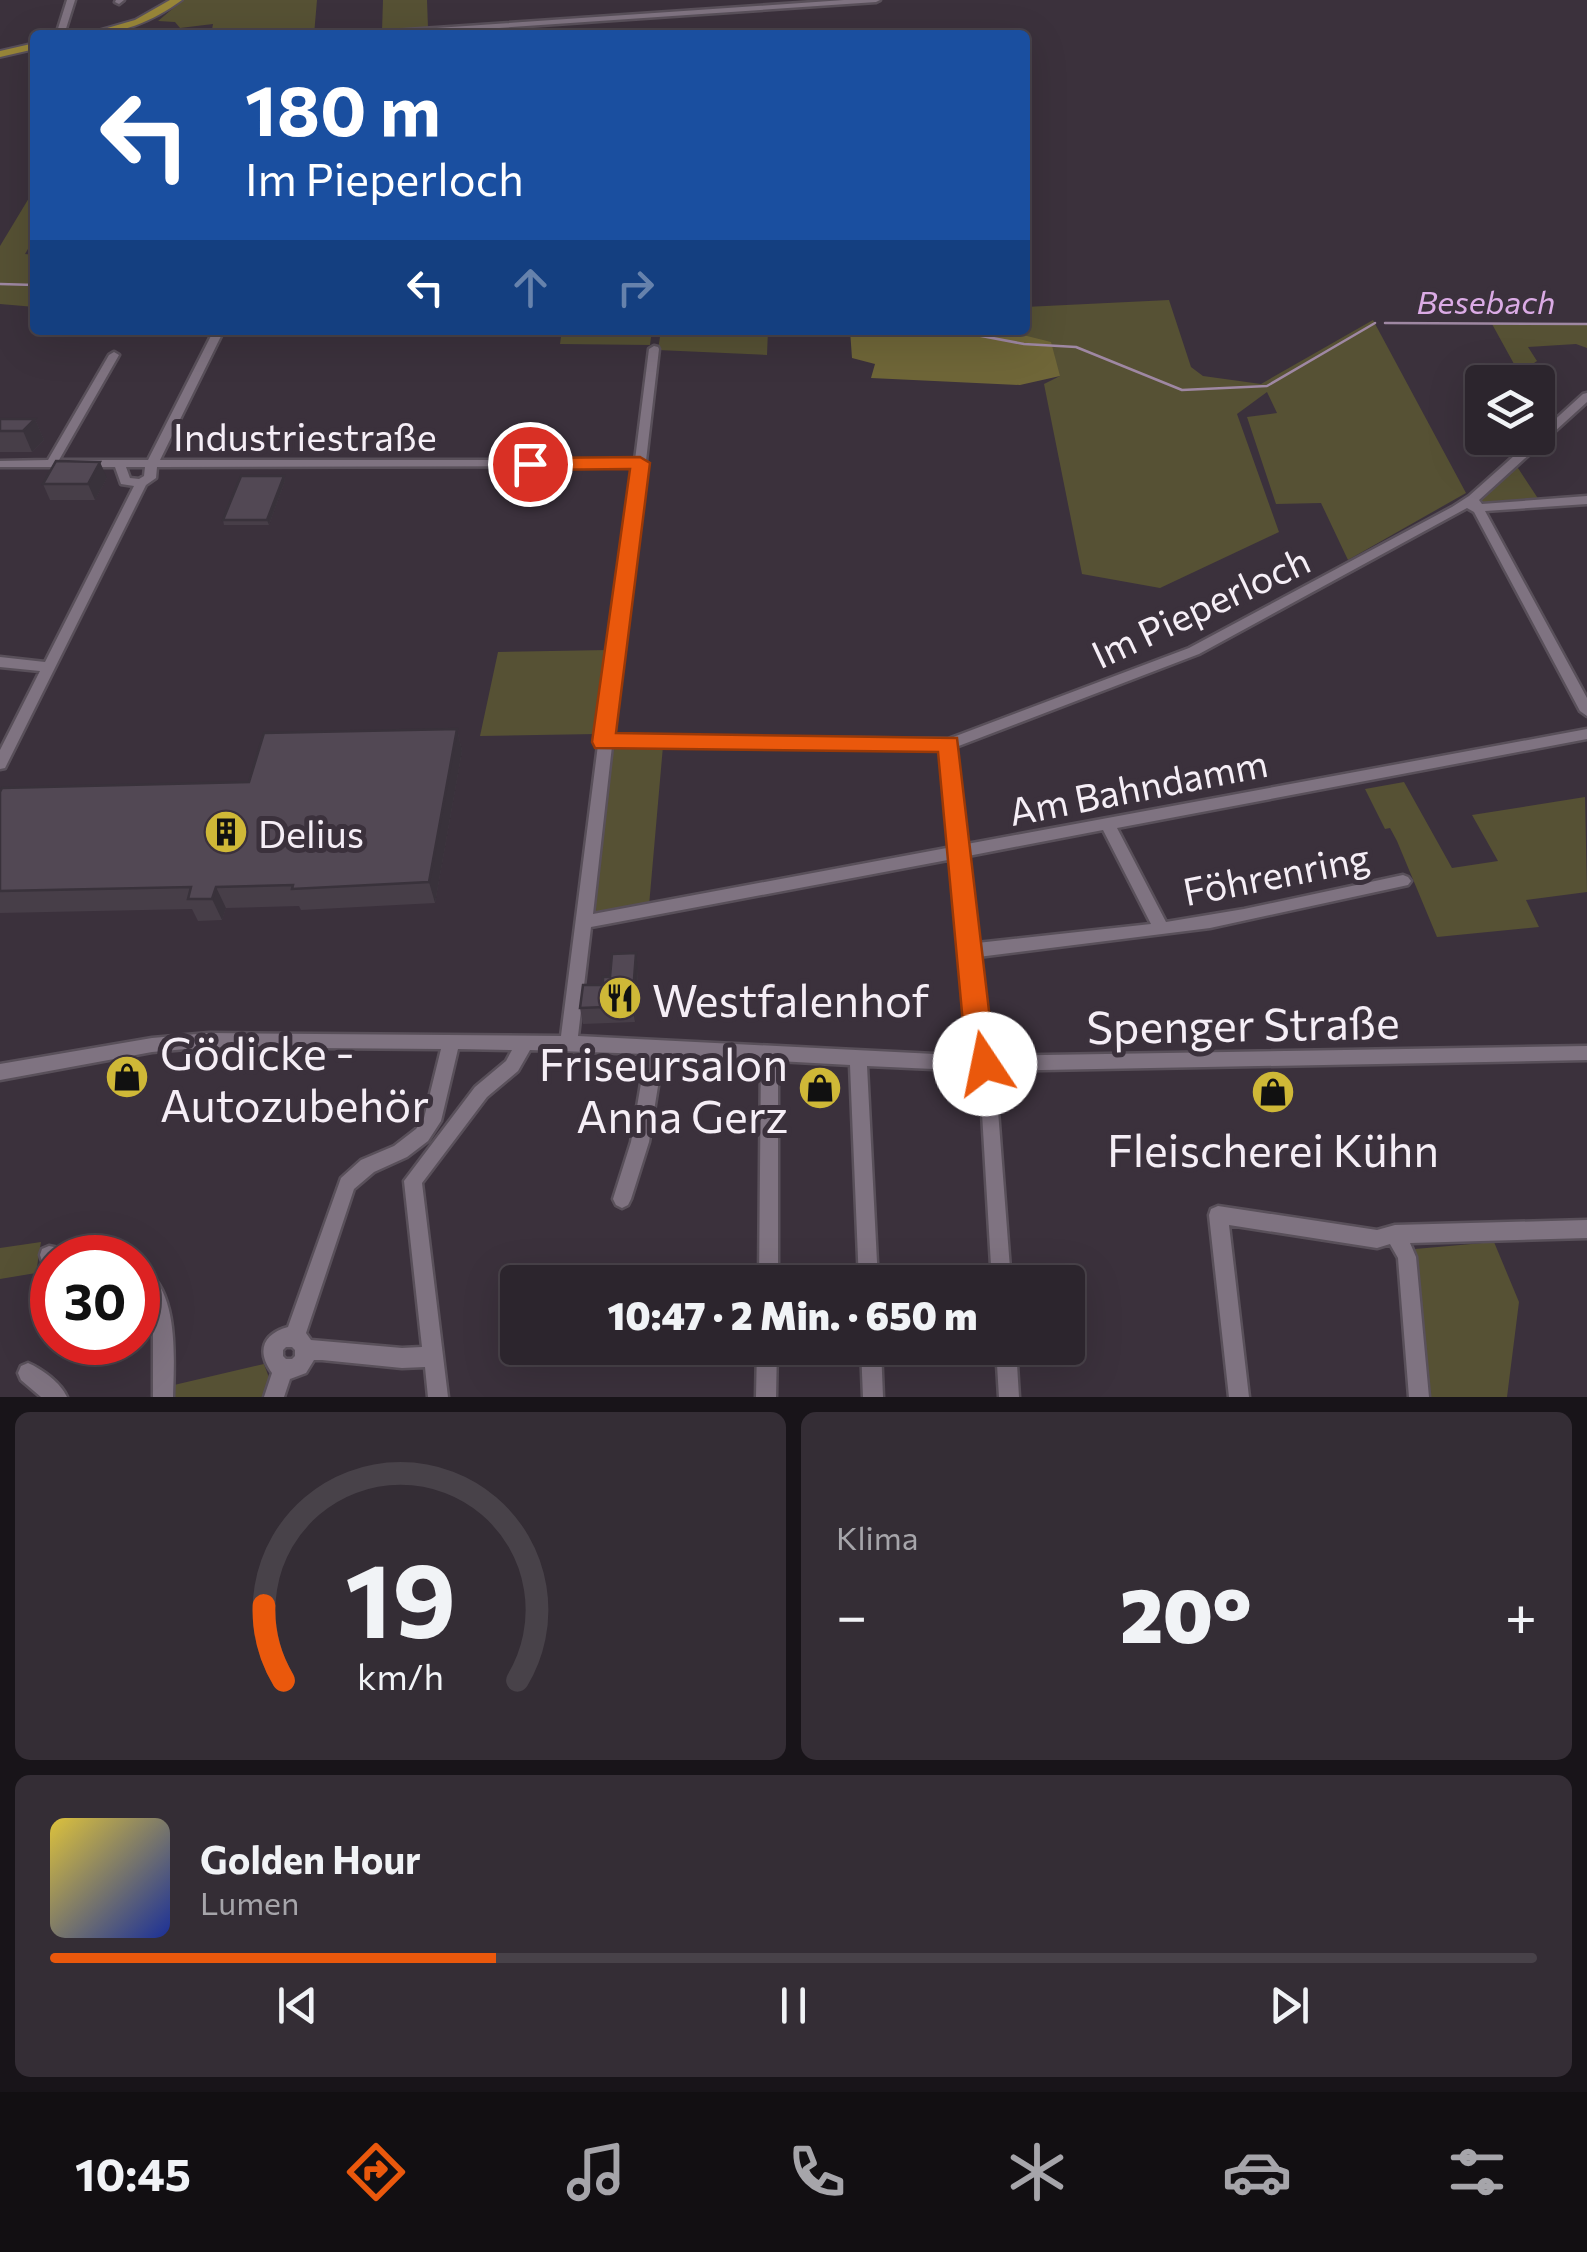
<!DOCTYPE html>
<html lang="de">
<head>
<meta charset="utf-8">
<style>
  :root { --surface:#2c252d; --page:#342d35; --text:#f1f3f6; --muted:#a6a5aa; --line:#484249; --accent:#ea580c }
  body { margin:0; font-family:Commissioner,sans-serif; background:var(--page); color:var(--text); height:100vh; display:flex; flex-direction:column; font-size:38px; white-space:nowrap }
  * { box-sizing:border-box; margin:0 }
  p { font-size:32px; color:var(--muted) }
  .icon { flex:none; width:55px; height:55px; fill:none; stroke:currentColor; stroke-width:2; stroke-linecap:round; stroke-linejoin:round }
  .map { position:relative; height:1397px; overflow:hidden }
  .details { display:flex; flex-direction:column; gap:15px; padding:15px; background:#181419; flex:1 }
  .details>* { flex:none }
  .banner { position:absolute; left:30px; top:30px; width:1000px; height:305px; border-radius:10px; box-shadow:0 10px 40px #0002,0 0 0 2px var(--line); background:#1a4fa0; color:#fff; overflow:hidden }
  .tools { position:absolute; left:1465px; top:365px; display:grid; gap:20px }
  .tools a { display:grid; place-items:center; width:90px; height:90px; border-radius:10px; background:var(--surface); box-shadow:0 10px 40px #0002,0 0 0 2px var(--line); font-size:50px }
  .speed { position:absolute; left:30px; top:1235px; display:flex; gap:20px; font-size:50px; font-weight:700; text-align:center }
  .speed>* { display:grid; place-content:center; width:130px; height:130px; border-radius:50%; background:var(--surface); box-shadow:0 10px 40px #0002,0 0 0 2px var(--line); line-height:1 }
  .speed .limit { border:15px solid #d22; background:#fff; color:#111 }
  .pin { position:absolute; display:grid; place-items:center; width:85px; height:85px; color:#fff; margin:-42px; border:5px solid #fff; border-radius:50%; box-shadow:0 2px 10px #0007 }
  .me { position:absolute; width:110px; margin:-55px; rotate:349deg; stroke-linejoin:round; filter:drop-shadow(0 0 8px #0008) }
  .turn { display:flex; align-items:center; gap:35px; height:210px; padding:0 50px; font-size:45px }
  .turn .icon { width:130px; height:130px; stroke-width:2.5 }
  .turn b { display:block; font-size:70px; line-height:85px }
  .lanes { display:flex; align-items:center; height:95px; padding:0 50px; background:#0003; justify-content:center; gap:50px; direction:ltr }
  .lanes .off { opacity:.35 }
  .big { font-size:75px; font-weight:800; line-height:1.1 }
  .details .tile { flex:1; display:flex; flex-direction:column; justify-content:center; gap:15px; min-width:0; padding:0 35px; border-radius:15px; background:var(--page) }
  .details .dial { align-items:center; gap:0 }
  .dial svg { height:260px; overflow:visible; fill:none; stroke:var(--line); stroke-width:7; stroke-linecap:round; text-anchor:middle }
  .dial text { fill:var(--text); stroke:none }
  .song { display:flex; align-items:center; gap:30px }
  .cover { width:120px; height:120px; border-radius:15px; background:linear-gradient(135deg,hsl(50 70% 55%),hsl(230 70% 35%)) }
  .played { height:10px; border-radius:5px; background:linear-gradient(90deg,var(--accent) 30%,var(--line) 30%) }
  .keys { display:flex; justify-content:space-around; direction:ltr }
  .heat { display:flex; justify-content:space-between; align-items:center; font-size:55px; direction:ltr }
  .details .tiles { flex:1; display:grid; gap:15px; grid-template-columns:1fr 1fr }
  .tile:last-child { grid-column:span 2 }
  .trip { position:absolute; left:500px; top:1265px; width:585px; height:100px; border-radius:10px; background:var(--surface); box-shadow:0 10px 40px #0002,0 0 0 2px var(--line); font-weight:800; line-height:100px; text-align:center }
  .dock { display:flex; height:160px; justify-content:space-around; align-items:center; background:#120f12; color:var(--muted) }
  .dock .icon { width:70px; height:70px }
  .dock .selected { color:var(--accent) }
  .dock b { font-size:45px; color:var(--text) }
  .map>svg:first-child { display:block }
  .green { fill:#565134 }
  .forest { fill:#6f6638 }
  .lines { fill:none; stroke-linecap:round; stroke-linejoin:round }
  .stream { stroke:#9f88a3; stroke-width:2.5 }
  .minor-casing { stroke:#59505a; stroke-width:5 }
  .major-casing { stroke:#59505a; stroke-width:4 }
  .minor { fill:#7f7381; fill-rule:evenodd }
  .major { fill:#988639; fill-rule:evenodd }
  .wall { fill:#473e48 }
  .shaded-wall { fill:#39323b }
  .building { fill:#524854; stroke:#39323b; stroke-width:2.5 }
  .route { fill:#ea580c; stroke:#983908; stroke-width:2.5 }
  .labels { text-anchor:middle; dominant-baseline:central; stroke-width:10; stroke-linejoin:round; paint-order:stroke }
  .far-water-label { font-size:32px; font-style:italic; fill:#dbabe5; stroke:#3b313c }
  .street-label { font-size:38px; fill:#f5eef6; stroke:#3b313c }
  .poi-label { font-size:38px; fill:#f5eef6; stroke:#3b313c; text-anchor:start }
  .near-poi-label { font-size:45px; fill:#f5eef6; stroke:#3b313c; text-anchor:start }
  .near-street-label { font-size:45px; fill:#f5eef6; stroke:#3b313c }
</style>
</head>
<body>
<div class="map">
<svg width="1587" height="1397" viewBox="0 0 1587 1397">
  <rect width="100%" height="100%" fill="#3b313c"/>
  <path class="green" d="M183,0H317L314,35H211L213,24L180,28L175,22L158,21Z
    M383,0H427L428,28L382,31Z
    M32,193H35V237L25,254L35,255V307L0,304V246Z
    M1169,300L1191,367L1203,376L1261,384L1373,320L1466,493L1348,560L1321,503L1276,504L1247,417L1277,413L1267,392L1237,414L1279,532L1160,588L1082,574L1044,384L1060,376L1003,330H1025V307Z
    M1492,324L1587,325V348L1576,344L1528,347L1537,361L1519,373Z
    M358,330H652L650,345L560,344L561,337Z
    M661,330H768L767,355L658,350Z
    M1516,465L1539,500L1485,504L1480,500Z
    M608,650L597,734L480,736L498,652Z
    M663,746L649,906L591,917L611,747Z
    M1404,782L1452,868L1498,861L1472,815L1585,797L1587,892L1526,900L1539,927L1437,937L1397,841L1390,828L1385,829L1365,789Z
    M41,1242L36,1273L0,1279V1248Z
    M1494,1242L1519,1302L1507,1397H1429L1415,1249Z
    M264,1364L271,1383L267,1397H174V1385Z"/>
  <path class="forest" d="M850,330H1003L1051,342L1060,376L1020,385L871,378L875,364L852,358Z"/>
  <g class="lines">
    <path class="stream" d="M0,284L35,285
      M1385,323L1587,324
      M950,330L1024,344L1076,347L1182,390L1267,386L1375,323"/>
    <g class="minor-casing">
      <path id="minor" d="M67,0H75L64,35H56Z
        M116,0H124L119,4L115,2Z
        M844,0H880L876,2L396,35H359L363,33Z
        M214,330H224L160,460H635L649,349L654,346L658,347L659,349L614,736L948,739L1189,648L1452,507L1469,496L1534,438H1538V435L1583,394L1587,393V402L1479,500L1482,504L1587,496V504L1485,511L1587,698V716L1580,711L1474,512L1467,508L1199,654L956,747L967,844L1587,729V739L1117,828L1166,922L1244,909L1403,875L1408,877L1411,881L1408,885L1210,928L978,957L987,1045L991,1056L1587,1046V1060L995,1071L1011,1282H992L980,1079L978,1071L867,1066L878,1282H859L850,1065L778,1061V1282H759L761,1060L663,1055L649,1142L631,1199L628,1205L622,1208L616,1205L613,1199L631,1142L646,1054L530,1050L518,1071L487,1097L422,1183L448,1397H428L425,1367L402,1368L322,1360H314L306,1373L290,1379L284,1397H264L272,1373C256,1351 263,1334 288,1327L341,1178L361,1160L394,1146L416,1129L424,1118L441,1049L209,1047L152,1052L0,1080V1064L152,1038L209,1033L561,1036L598,745L596,741L599,737L634,466L157,467L156,478L146,485L7,764L5,768L0,769V750L40,671L0,667V657L45,662L134,486L121,484L115,467H0V461L48,460L109,355L114,352L119,355L59,460H148ZM126,467H145L144,476L139,479L130,478ZM612,746L942,749L952,847L593,914ZM1103,830L1151,924L977,943L968,856ZM953,859L971,1045L974,1056L578,1036L591,927ZM458,1049L512,1050L506,1061L475,1087L404,1181L422,1347L402,1348L311,1340L306,1333L354,1189L374,1172L407,1157L428,1141L441,1121ZM286,1347H292L295,1350V1356L292,1359H286L283,1356V1350Z
        M1218,1206L1377,1230L1395,1225L1587,1220V1238L1410,1243L1416,1257L1429,1397H1409L1398,1258L1390,1244L1377,1248L1229,1225L1249,1397H1229L1209,1215L1211,1209Z
        M49,1246L78,1252L80,1258H52V1265L42,1261L40,1255L42,1249Z
        M138,1266C180,1284 174,1359 173,1397H153V1331L147,1302L138,1288Z
        M757,1348H777L776,1397H756Z
        M861,1348H881L883,1397H863Z
        M996,1348H1016L1019,1397H999Z
        M28,1363C42,1369 61,1383 67,1397H41L21,1380L18,1373L21,1366Z"/>
    </g>
    <g class="major-casing">
      <path id="major" d="M170,0H182C154,21 119,35 83,35L135,20Z
        M35,43V49L0,57V51Z"/>
    </g>
    <use href="#minor" class="minor"/>
    <use href="#major" class="major"/>
  </g>
  <path class="wall" d="M0,419H35L44,440L32,452H0Z
    M284,476L285,481L269,525H224L223,520Z
    M107,478L95,500H50L43,484Z
    M457,729L462,751L435,903L301,910L299,906L226,908L222,920L198,921L192,909L0,913V792L249,782Z
    M638,969L635,1022L583,1024L580,1008L610,977Z"/>
  <path class="shaded-wall" d="M35,419L44,440L32,452L23,431Z
    M100,462L107,478L95,500L88,484Z
    M284,476L285,481L269,525L267,520Z
    M457,729L462,751L435,903L429,882Z
    M216,887L226,908L222,920L212,899Z
    M636,953L638,969L635,1022L632,1006Z"/>
  <path class="building" d="M0,419H35L23,431H0Z
    M56,461L100,462L88,484H43Z
    M241,476H284L267,520H223Z
    M457,729L429,882L292,889L293,885L216,887L212,899H188L191,887L0,891V792L2,788L249,782L264,733Z
    M636,953L632,1006L580,1008L583,985H603V977H610L612,954Z"/>
  <path class="route" d="M640,457L650,463L616,733L957,738L993,1045L999,1064L995,1072L985,1076L975,1072L965,1045L938,752L595,748L592,742L630,469L530,470L520,464L530,458Z"/>
  <defs>
    <g id="building-disc" transform="scale(2.25)"><circle r="9.5" fill="#cfb837" stroke="#3b313c"/><path d="M-4-6H4V6H1V3H-1V6H-4ZM-2.5-4.3h1.7v1.8h-1.7ZM.8-4.3h1.7v1.8H.8ZM-2.5-1h1.7V.8h-1.7ZM.8-1h1.7V.8H.8Z" fill="#111"/></g>
    <g id="restaurant-disc" transform="scale(2.25)"><circle r="9.5" fill="#cfb837" stroke="#3b313c"/><path d="M-5-6h1v4h1v-4h1v4h1v-4h1v5L-1.5 .5V6h-2V.5L-5-1ZM5-6V6H3V1.5H1.5Q1.5-4 5-6Z" fill="#111"/></g>
    <g id="shop-disc" transform="scale(2.25)"><circle r="9.5" fill="#cfb837" stroke="#3b313c"/><path d="M-5-2.5h2.3a2.7 3.5 0 0 1 5.4 0H5L5.5 6h-11ZM-1.5-2.5h3a1.5 2.3 0 0 0-3 0Z" fill="#111"/></g>
  </defs>
  <g fill-rule="evenodd">
    <use href="#building-disc" x="226" y="832"/>
    <use href="#restaurant-disc" x="620" y="998"/>
    <use href="#shop-disc" x="127" y="1077"/>
    <use href="#shop-disc" x="820" y="1088"/>
    <use href="#shop-disc" x="1273" y="1092"/>
  </g>
  <g class="labels">
    <g class="far-water-label">
      <text x="1486" y="301">Besebach</text>
    </g>
    <g class="street-label">
      <text x="305" y="435">Industriestraße</text>
      <text transform="translate(1200 606) rotate(-25)">Im Pieperloch</text>
      <text transform="translate(1138 786) rotate(-11)">Am Bahndamm</text>
      <text transform="translate(1276 873) rotate(-11)">Föhrenring</text>
    </g>
    <g class="poi-label">
      <text x="258" y="832">Delius</text>
    </g>
    <g class="near-poi-label">
      <text x="652" y="998">Westfalenhof</text>
      <text x="160" y="1051">Gödicke -<tspan x="160" dy="52">Autozubehör</tspan></text>
      <text x="788" y="1062" text-anchor="end">Friseursalon<tspan x="788" dy="52">Anna Gerz</tspan></text>
      <text x="1273" y="1148" text-anchor="middle">Fleischerei Kühn</text>
    </g>
    <g class="near-street-label">
      <text transform="translate(1243 1023) rotate(-1)">Spenger Straße</text>
    </g>
  </g>
</svg>
<div class="tools">
<a><svg class="icon" aria-label="layers" viewBox="0 0 24 24"><path d="M12 4l9 5-9 5-9-5zM3 14l9 5 9-5"/></svg></a>
</div>
<div class="speed"><div class="limit">30</div></div>
<div class="pin" style="left:530px;top:464px;background:#d93025"><svg class="icon" aria-label="arrive" viewBox="0 0 24 24"><path d="M6 21V4h12l-3 4 3 4H6"/></svg></div>
<svg class="me" style="left:985px;top:1064px" viewBox="-20 -20 40 40"><circle r="19" fill="#fff"/><path d="M0-13L10 11 0 6-10 11z" fill="#ea580c"/></svg>
<div class="trip">10:47 · 2 Min. · 650 m</div>
<div class="banner">
<div class="turn"><svg class="icon" aria-label="left" viewBox="0 0 24 24"><path d="M17 20v-9H6M10 6l-5 5 5 5"/></svg><div><b>180 m</b>Im Pieperloch</div></div>
<div class="lanes"><svg class="icon" aria-label="left" viewBox="0 0 24 24"><path d="M17 20v-9H6M10 6l-5 5 5 5"/></svg><svg class="icon off" aria-label="ahead" viewBox="0 0 24 24"><path d="M12 20V5M6 11l6-6 6 6"/></svg><svg class="icon off" aria-label="right" viewBox="0 0 24 24"><path d="M7 20v-9h11M14 6l5 5-5 5"/></svg></div>
</div>
</div>
<section class="details">
<div class="tiles">
<div class="tile dial"><svg viewBox="0 0 100 80">
<path d="M14 69A42 42 0 1 1 86 69"/>
<path d="M14 69A42 42 0 0 1 8 46" stroke="#ea580c"/>
<text x="50" y="56" font-size="32" font-weight="700">19</text>
<text x="50" y="72" font-size="11">km/h</text>
</svg></div>
<div class="tile"><p>Klima</p>
<div class="heat"><a>−</a><b class="big">20°</b><a>+</a></div>
</div>
<div class="tile">
<div class="song"><i class="cover"></i><div><b>Golden Hour</b><p>Lumen</p></div></div>
<div class="played"></div>
<div class="keys"><svg class="icon" aria-label="previous" viewBox="0 0 24 24"><path d="M18 5L8 12l10 7zM5 5v14"/></svg><svg class="icon" aria-label="pause" viewBox="0 0 24 24"><path d="M8 5v14M16 5v14"/></svg><svg class="icon" aria-label="next" viewBox="0 0 24 24"><path d="M6 5l10 7-10 7zM19 5v14"/></svg></div>
</div>
</div>
</section>
<nav class="dock">
<b>10:45</b>
<svg class="icon selected" aria-label="directions" viewBox="0 0 24 24"><path d="M12 3l9 9-9 9-9-9zM9 14v-3h6M13 9l2 2-2 2"/></svg>
<svg class="icon" aria-label="music" viewBox="0 0 24 24"><path d="M9 18V5l10-2v13"/><circle cx="6" cy="18" r="3"/><circle cx="16" cy="16" r="3"/></svg>
<svg class="icon" aria-label="phone" viewBox="0 0 24 24"><path d="M5 4h4l2 5-3 2q2 4 5 5l2-3 5 2v4C11 20 4 13 5 4z"/></svg>
<svg class="icon" aria-label="climate" viewBox="0 0 24 24"><path d="M12 3v18M4 7l16 10M4 17L20 7"/></svg>
<svg class="icon" aria-label="car" viewBox="0 0 24 24"><path d="M5 17H2v-5l4-1 3-4h7l3 4 3 1v5h-3M9 17h6M6 11h13"/><circle cx="7" cy="17" r="2"/><circle cx="17" cy="17" r="2"/></svg>
<svg class="icon" aria-label="filters" viewBox="0 0 24 24"><path d="M4 7h16M4 17h16"/><circle cx="9" cy="7" r="2"/><circle cx="15" cy="17" r="2"/></svg>
</nav>
</body>
</html>
